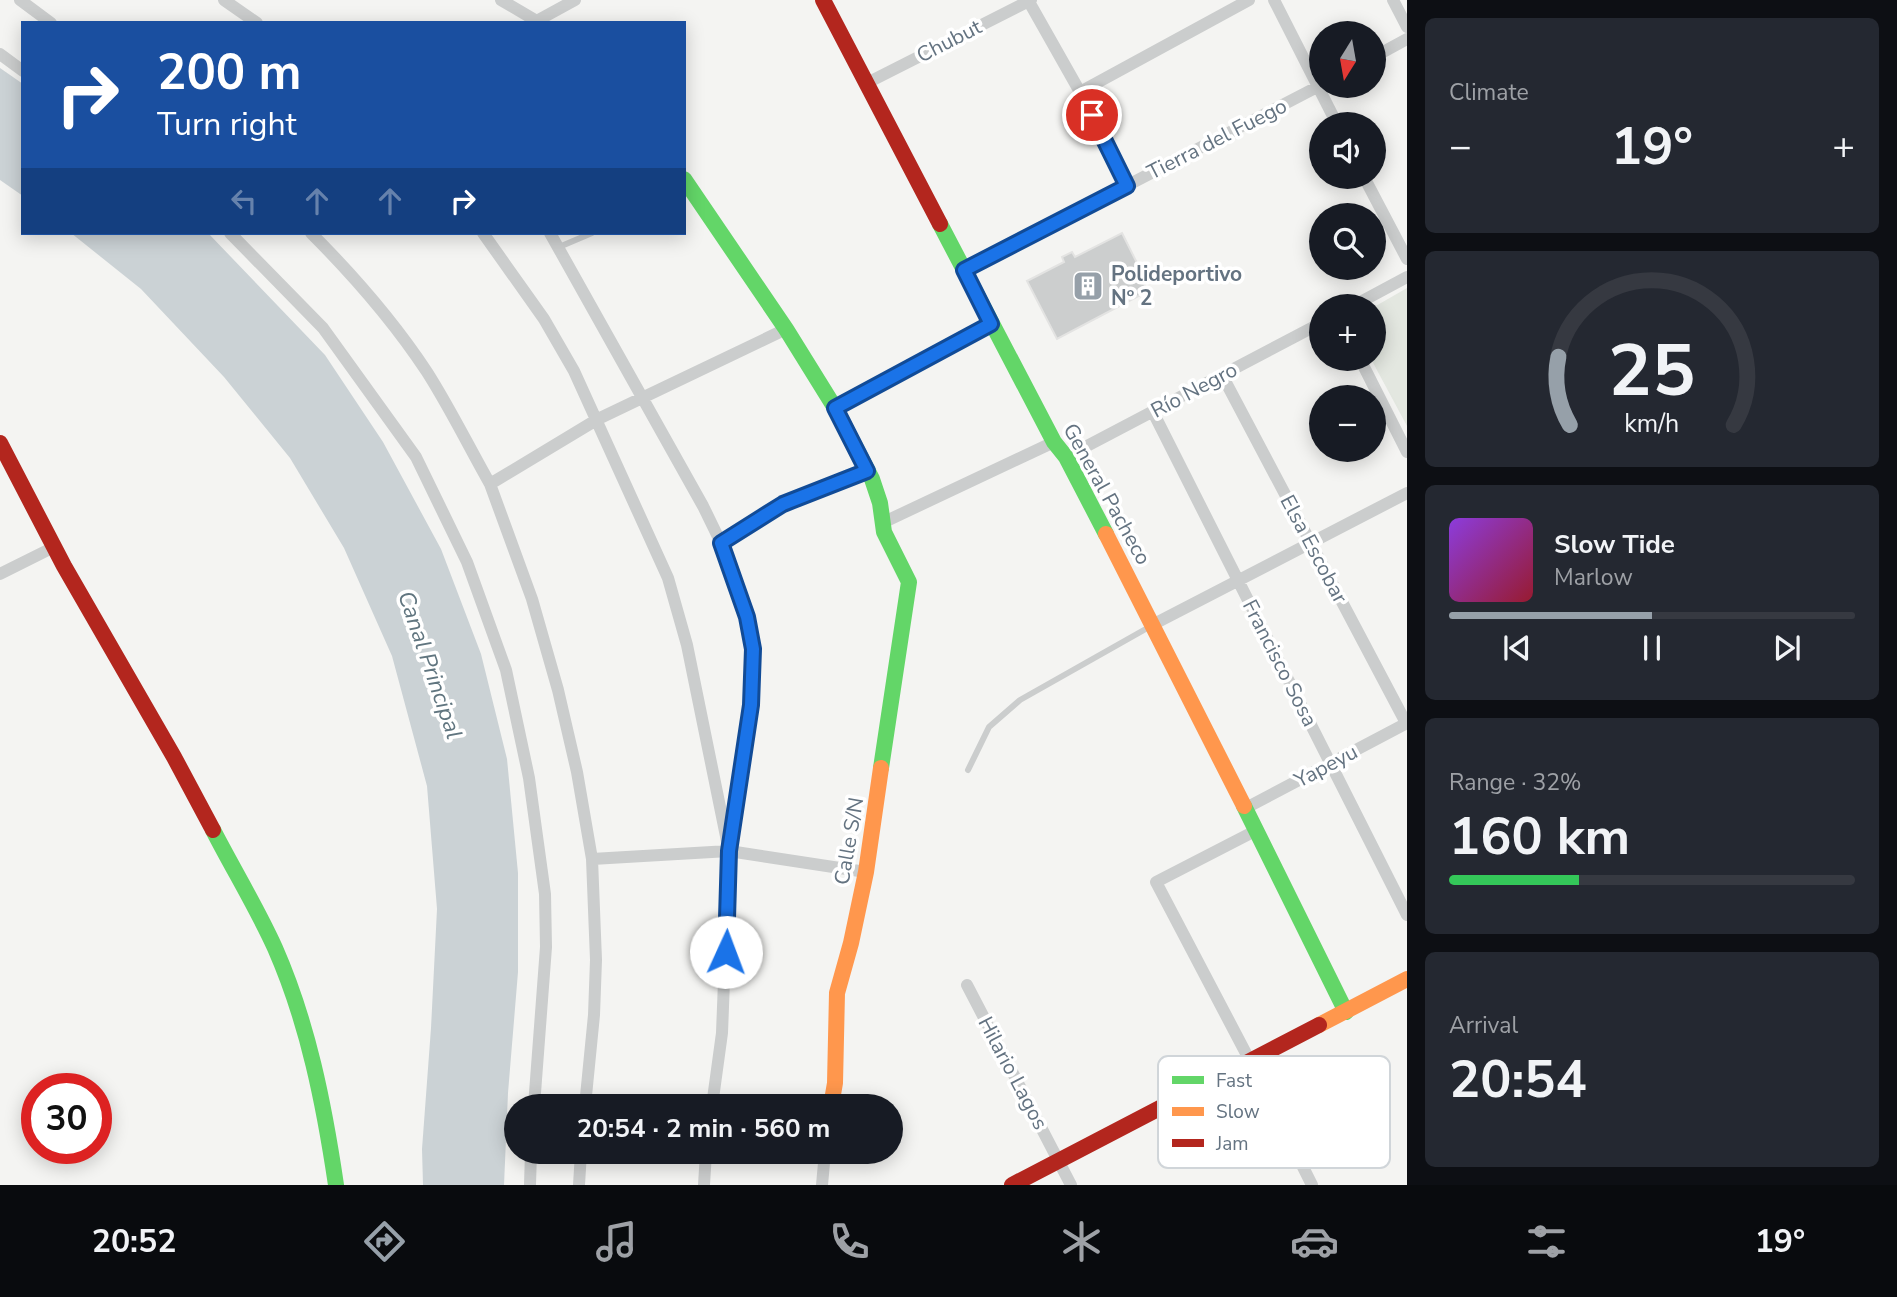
<!DOCTYPE html>
<html lang="en">
<head>
<meta charset="utf-8">
<style>
  :root { --surface:#171b24; --page:#242831; --text:#f1f3f6; --muted:#9ea1a6; --line:#363941; --accent:#96a0a9 }
  body { margin:0; font-family:"Nunito Sans",sans-serif; background:var(--page); color:var(--text); height:100vh; display:flex; flex-direction:column; font-size:26px; white-space:nowrap }
  * { box-sizing:border-box; margin:0 }
  p { font-size:23px; color:var(--muted) }
  .icon { flex:none; width:38px; height:38px; fill:none; stroke:currentColor; stroke-width:2; stroke-linecap:round; stroke-linejoin:round }
  .map { position:relative; flex:1; overflow:hidden }
  .side { display:flex; flex-direction:column; gap:18px; padding:18px; background:#0d0f14; width:490px }
  .side>* { flex:none }
  .top-card { position:absolute; left:21px; top:21px; width:665px; height:214px; border-radius:0px; box-shadow:0 4px 18px #0003; background:#1a4fa0; color:#fff; overflow:hidden }
  .needle { width:46px; rotate:191deg }
  .tools { position:absolute; left:1309px; top:21px; display:grid; gap:14px }
  .tools a { display:grid; place-items:center; width:77px; height:77px; border-radius:50%; background:var(--surface); box-shadow:0 4px 18px #0003; font-size:35px }
  .speed { position:absolute; left:21px; top:1073px; display:flex; gap:14px; font-size:35px; font-weight:700; text-align:center }
  .speed>* { display:grid; place-content:center; width:91px; height:91px; border-radius:50%; background:var(--surface); box-shadow:0 4px 18px #0003; line-height:1 }
  .speed .limit { border:10px solid #d22; background:#fff; color:#111 }
  .pin { position:absolute; display:grid; place-items:center; width:60px; height:60px; color:#fff; margin:-30px; border:4px solid #fff; border-radius:50%; box-shadow:0 2px 7px #0007 }
  .me { position:absolute; width:77px; margin:-38px; rotate:2deg; stroke-linejoin:round; filter:drop-shadow(0 0 5px #0008) }
  .turn { display:flex; align-items:center; gap:24px; height:147px; padding:0 21px; font-size:32px }
  .turn .icon { width:91px; height:91px; stroke-width:2.5 }
  .turn b { display:block; font-size:49px; line-height:60px }
  .lanes { display:flex; align-items:center; height:66px; padding:0 21px; background:#0003; justify-content:center; gap:35px; direction:ltr }
  .lanes .off { opacity:.35 }
  .big { font-size:52px; font-weight:700; line-height:1.1 }
  .side .widget { flex:1; display:flex; flex-direction:column; justify-content:center; gap:10px; min-width:0; padding:0 24px; border-radius:10px; background:var(--page) }
  .side .dial { align-items:center; gap:0 }
  .dial svg { height:182px; overflow:visible; fill:none; stroke:var(--line); stroke-width:7; stroke-linecap:round; text-anchor:middle }
  .dial text { fill:var(--text); stroke:none }
  .song { display:flex; align-items:center; gap:21px }
  .cover { width:84px; height:84px; border-radius:10px; background:linear-gradient(135deg,hsl(270 70% 55%),hsl(350 70% 35%)) }
  .played { height:7px; border-radius:4px; background:linear-gradient(90deg,var(--accent) 50%,var(--line) 50%) }
  .keys { display:flex; justify-content:space-around; direction:ltr }
  .heat { display:flex; justify-content:space-between; align-items:center; font-size:38px; direction:ltr }
  .charge { height:10px; border-radius:5px; background:linear-gradient(90deg,#34c759 32%,var(--line) 0) }
  .trip { position:absolute; left:504px; top:1094px; width:399px; height:70px; border-radius:35px; background:var(--surface); box-shadow:0 4px 18px #0003; font-weight:700; line-height:70px; text-align:center }
  .menu { display:flex; height:112px; justify-content:space-around; align-items:center; background:#090b0e; color:var(--muted) }
  .menu .icon { width:49px; height:49px }
  .menu .current { color:var(--accent) }
  .menu b { font-size:32px; color:var(--text) }
  main { display:flex; flex:1; min-height:0 }
  .map>svg:first-child { display:block }
  .green { fill:#e3e7e0 }
  .water { fill:#cbd2d5 }
  .building { fill:#cccece; stroke:#e3e3e2; stroke-width:2 }
  .lines { fill:none; stroke-linecap:round; stroke-linejoin:round }
  .lane { stroke:#cbcdcd; stroke-width:6 }
  .street { stroke:#cbcdcd; stroke-width:12 }
  .fast { stroke:#63d668; stroke-width:16 }
  .slow { stroke:#ff974d; stroke-width:16 }
  .jam { stroke:#b3261e; stroke-width:16 }
  .route-casing { stroke:#114b97; stroke-width:18 }
  .route { stroke:#1a73e8; stroke-width:12 }
  .labels { text-anchor:middle; dominant-baseline:central; stroke-width:7; stroke-linejoin:round; paint-order:stroke }
  .street-label { font-size:21px; fill:#647381; stroke:#fff }
  .poi-label { font-size:21px; font-weight:bold; fill:#647381; stroke:#fff; text-anchor:start }
  .water-label { font-size:23px; font-style:italic; fill:#60757f; stroke:#fff }
  .key { fill:#fff; stroke:#d0d5d9; stroke-width:2 }
  .key-label { font-size:19px; fill:#647381 }
</style>
</head>
<body>
<main>
<div class="map">
<svg width="1407" height="1185" viewBox="0 0 1407 1185">
  <rect width="100%" height="100%" fill="#f4f4f2"/>
  <path class="green" d="M1407,288V426L1371,359H1374V307Z"/>
  <path class="water" d="M0,68L23,84V196L0,180Z
    M71,233H208L325,355L383,442L441,549L481,654L507,759L518,873V972L508,1093L504,1185H423L422,1149L431,1028L437,909L427,786L392,656L344,548L290,458L224,377L141,289Z"/>
  <path class="building" d="M1122,233L1142,273L1139,274L1148,291L1057,339L1027,281L1064,262L1062,257L1072,252L1075,257Z"/>
  <g class="lines">
    <path class="lane" d="M559,247L592,233
      M721,543L783,504L866,471
      M968,770L989,727L1020,700L1151,626"/>
    <path class="street" d="M20,0L51,23
      M224,0L257,23
      M501,0L540,23
      M1028,0L1080,92L1127,185
      M1274,0L1337,124
      M1393,0L1407,27
      M533,23L575,0
      M0,54L23,71
      M1374,57L1407,39
      M867,83L1031,0
      M1080,92L1249,0
      M1364,177L1407,259
      M230,233L323,328L416,457L467,562L506,670L529,778L545,894L546,947L534,1106
      M311,233C353,275 394,322 427,372C450,408 469,447 490,484
      M483,233L544,319L574,371L668,578L687,645L729,851L722,1033L712,1106
      M550,233L703,506L721,543L747,617L753,649L751,705L731,841
      M964,270L1321,85
      M1353,306L1407,277
      M1360,359L1407,452
      M1222,375L1406,723
      M835,408L991,324
      M1153,412L1407,915
      M1066,457L1321,323
      M882,523L1054,442
      M0,574L54,547
      M1154,624L1407,493
      M1244,809L1407,723
      M1255,831L1156,882L1250,1061L1312,1185
      M592,859L729,851L866,872
      M967,985L1071,1185
      M585,1106L594,1015L596,960L592,859L577,772L558,690L532,599L490,484L598,419L786,329
      M530,1185L531,1152
      M579,1185L581,1152
      M704,1185L706,1152
      M822,1185L825,1152"/>
    <path class="fast" d="M684,179L786,329L835,408L872,479L880,503L884,532L909,582L881,768
      M940,224L1054,442L1066,457L1106,534
      M1244,806L1346,1012
      M213,830C233,869 257,908 275,948C308,1023 324,1104 336,1185"/>
    <path class="slow" d="M1106,534L1244,806
      M1319,1025L1407,979
      M831,1106L835,1083L837,993L851,943L866,872L881,768"/>
    <path class="jam" d="M823,0L940,224
      M0,443L64,566L174,757L213,830
      M1012,1185L1319,1025"/>
  </g>
  <g class="lines">
    <g class="route-casing">
      <path id="route" d="M726,952L729,851L751,705L753,649L747,617L721,543L783,504L867,471L835,408L991,324L964,270L1127,186L1092,115"/>
    </g>
    <use href="#route" class="route"/>
  </g>
  <defs>
    <g id="building-square" transform="scale(1.575)"><rect x="-9" y="-9" width="18" height="18" rx="4" fill="#96a0a9" stroke="#fff"/><path d="M-4-6H4V6H1V3H-1V6H-4ZM-2.5-4.3h1.7v1.8h-1.7ZM.8-4.3h1.7v1.8H.8ZM-2.5-1h1.7V.8h-1.7ZM.8-1h1.7V.8H.8Z" fill="#fff"/></g>
  </defs>
  <g fill-rule="evenodd">
    <use href="#building-square" x="1088" y="286"/>
  </g>
  <g class="labels">
    <g class="street-label">
      <text transform="translate(949 41) rotate(-27)">Chubut</text>
      <text transform="translate(1217 139) rotate(-27)">Tierra del Fuego</text>
      <text transform="translate(1194 390) rotate(-28)">Río Negro</text>
      <text transform="translate(1107 494) rotate(61)">General Pacheco</text>
      <text transform="translate(1314 549) rotate(62)">Elsa Escobar</text>
      <text transform="translate(1280 663) rotate(63)">Francisco Sosa</text>
      <text transform="translate(1326 766) rotate(-28)">Yapeyu</text>
      <text transform="translate(849 841) rotate(-80)">Calle S/N</text>
      <text transform="translate(1013 1073) rotate(62)">Hilario Lagos</text>
    </g>
    <g class="poi-label">
      <text x="1111" y="274">Polideportivo<tspan x="1111" dy="24">Nº 2</tspan></text>
    </g>
    <g class="water-label">
      <text transform="translate(430 665) rotate(71)">Canal Principal</text>
    </g>
  </g>
  <rect x="1158" y="1056" width="232" height="112" rx="10" class="key"/>
  <rect x="1172" y="1076" width="32" height="8" fill="#63d668"/>
  <rect x="1172" y="1107" width="32" height="9" fill="#ff974d"/>
  <rect x="1172" y="1139" width="32" height="8" fill="#b3261e"/>
  <g class="key-label">
    <text x="1216" y="1087">Fast</text>
    <text x="1216" y="1118">Slow</text>
    <text x="1216" y="1150">Jam</text>
  </g>
</svg>
<div class="tools">
<a><svg class="needle" viewBox="-14 -14 28 28"><path d="M0-13l5 13h-10z" fill="#e53935"/><path d="M0 13l5-13h-10z" fill="#9ea1a6"/></svg></a>
<a><svg class="icon" aria-label="sound" viewBox="0 0 24 24"><path d="M4 9h4l5-4v14l-5-4H4zM17 9q2 3 0 6"/></svg></a>
<a><svg class="icon" aria-label="search" viewBox="0 0 24 24"><circle cx="10" cy="10" r="6"/><path d="M15 15l6 6"/></svg></a>
<a>+</a>
<a>−</a>
</div>
<div class="speed"><div class="limit">30</div></div>
<div class="pin" style="left:1092px;top:115px;background:#d93025"><svg class="icon" aria-label="arrive" viewBox="0 0 24 24"><path d="M6 21V4h12l-3 4 3 4H6"/></svg></div>
<svg class="me" style="left:726px;top:952px" viewBox="-20 -20 40 40"><circle r="19" fill="#fff"/><path d="M0-13L10 11 0 6-10 11z" fill="#1a73e8"/></svg>
<div class="trip">20:54 · 2 min · 560 m</div>
<div class="top-card">
<div class="turn"><svg class="icon" aria-label="right" viewBox="0 0 24 24"><path d="M7 20v-9h11M14 6l5 5-5 5"/></svg><div><b>200 m</b>Turn right</div></div>
<div class="lanes"><svg class="icon off" aria-label="left" viewBox="0 0 24 24"><path d="M17 20v-9H6M10 6l-5 5 5 5"/></svg><svg class="icon off" aria-label="ahead" viewBox="0 0 24 24"><path d="M12 20V5M6 11l6-6 6 6"/></svg><svg class="icon off" aria-label="ahead" viewBox="0 0 24 24"><path d="M12 20V5M6 11l6-6 6 6"/></svg><svg class="icon" aria-label="right" viewBox="0 0 24 24"><path d="M7 20v-9h11M14 6l5 5-5 5"/></svg></div>
</div>
</div>
<section class="side">
<div class="widget"><p>Climate</p>
<div class="heat"><a>−</a><b class="big">19°</b><a>+</a></div>
</div>
<div class="widget dial"><svg viewBox="0 0 100 80">
<path d="M14 69A42 42 0 1 1 86 69"/>
<path d="M14 69A42 42 0 0 1 9 39" stroke="#96a0a9"/>
<text x="50" y="56" font-size="32" font-weight="700">25</text>
<text x="50" y="72" font-size="11">km/h</text>
</svg></div>
<div class="widget">
<div class="song"><i class="cover"></i><div><b>Slow Tide</b><p>Marlow</p></div></div>
<div class="played"></div>
<div class="keys"><svg class="icon" aria-label="previous" viewBox="0 0 24 24"><path d="M18 5L8 12l10 7zM5 5v14"/></svg><svg class="icon" aria-label="pause" viewBox="0 0 24 24"><path d="M8 5v14M16 5v14"/></svg><svg class="icon" aria-label="next" viewBox="0 0 24 24"><path d="M6 5l10 7-10 7zM19 5v14"/></svg></div>
</div>
<div class="widget"><p>Range · 32%</p><b class="big">160 km</b><div class="charge"></div></div>
<div class="widget"><p>Arrival</p><b class="big">20:54</b></div>
</section>
</main>
<nav class="menu">
<b>20:52</b>
<svg class="icon current" aria-label="directions" viewBox="0 0 24 24"><path d="M12 3l9 9-9 9-9-9zM9 14v-3h6M13 9l2 2-2 2"/></svg>
<svg class="icon" aria-label="music" viewBox="0 0 24 24"><path d="M9 18V5l10-2v13"/><circle cx="6" cy="18" r="3"/><circle cx="16" cy="16" r="3"/></svg>
<svg class="icon" aria-label="phone" viewBox="0 0 24 24"><path d="M5 4h4l2 5-3 2q2 4 5 5l2-3 5 2v4C11 20 4 13 5 4z"/></svg>
<svg class="icon" aria-label="climate" viewBox="0 0 24 24"><path d="M12 3v18M4 7l16 10M4 17L20 7"/></svg>
<svg class="icon" aria-label="car" viewBox="0 0 24 24"><path d="M5 17H2v-5l4-1 3-4h7l3 4 3 1v5h-3M9 17h6M6 11h13"/><circle cx="7" cy="17" r="2"/><circle cx="17" cy="17" r="2"/></svg>
<svg class="icon" aria-label="filters" viewBox="0 0 24 24"><path d="M4 7h16M4 17h16"/><circle cx="9" cy="7" r="2"/><circle cx="15" cy="17" r="2"/></svg>
<b>19°</b>
</nav>
</body>
</html>
